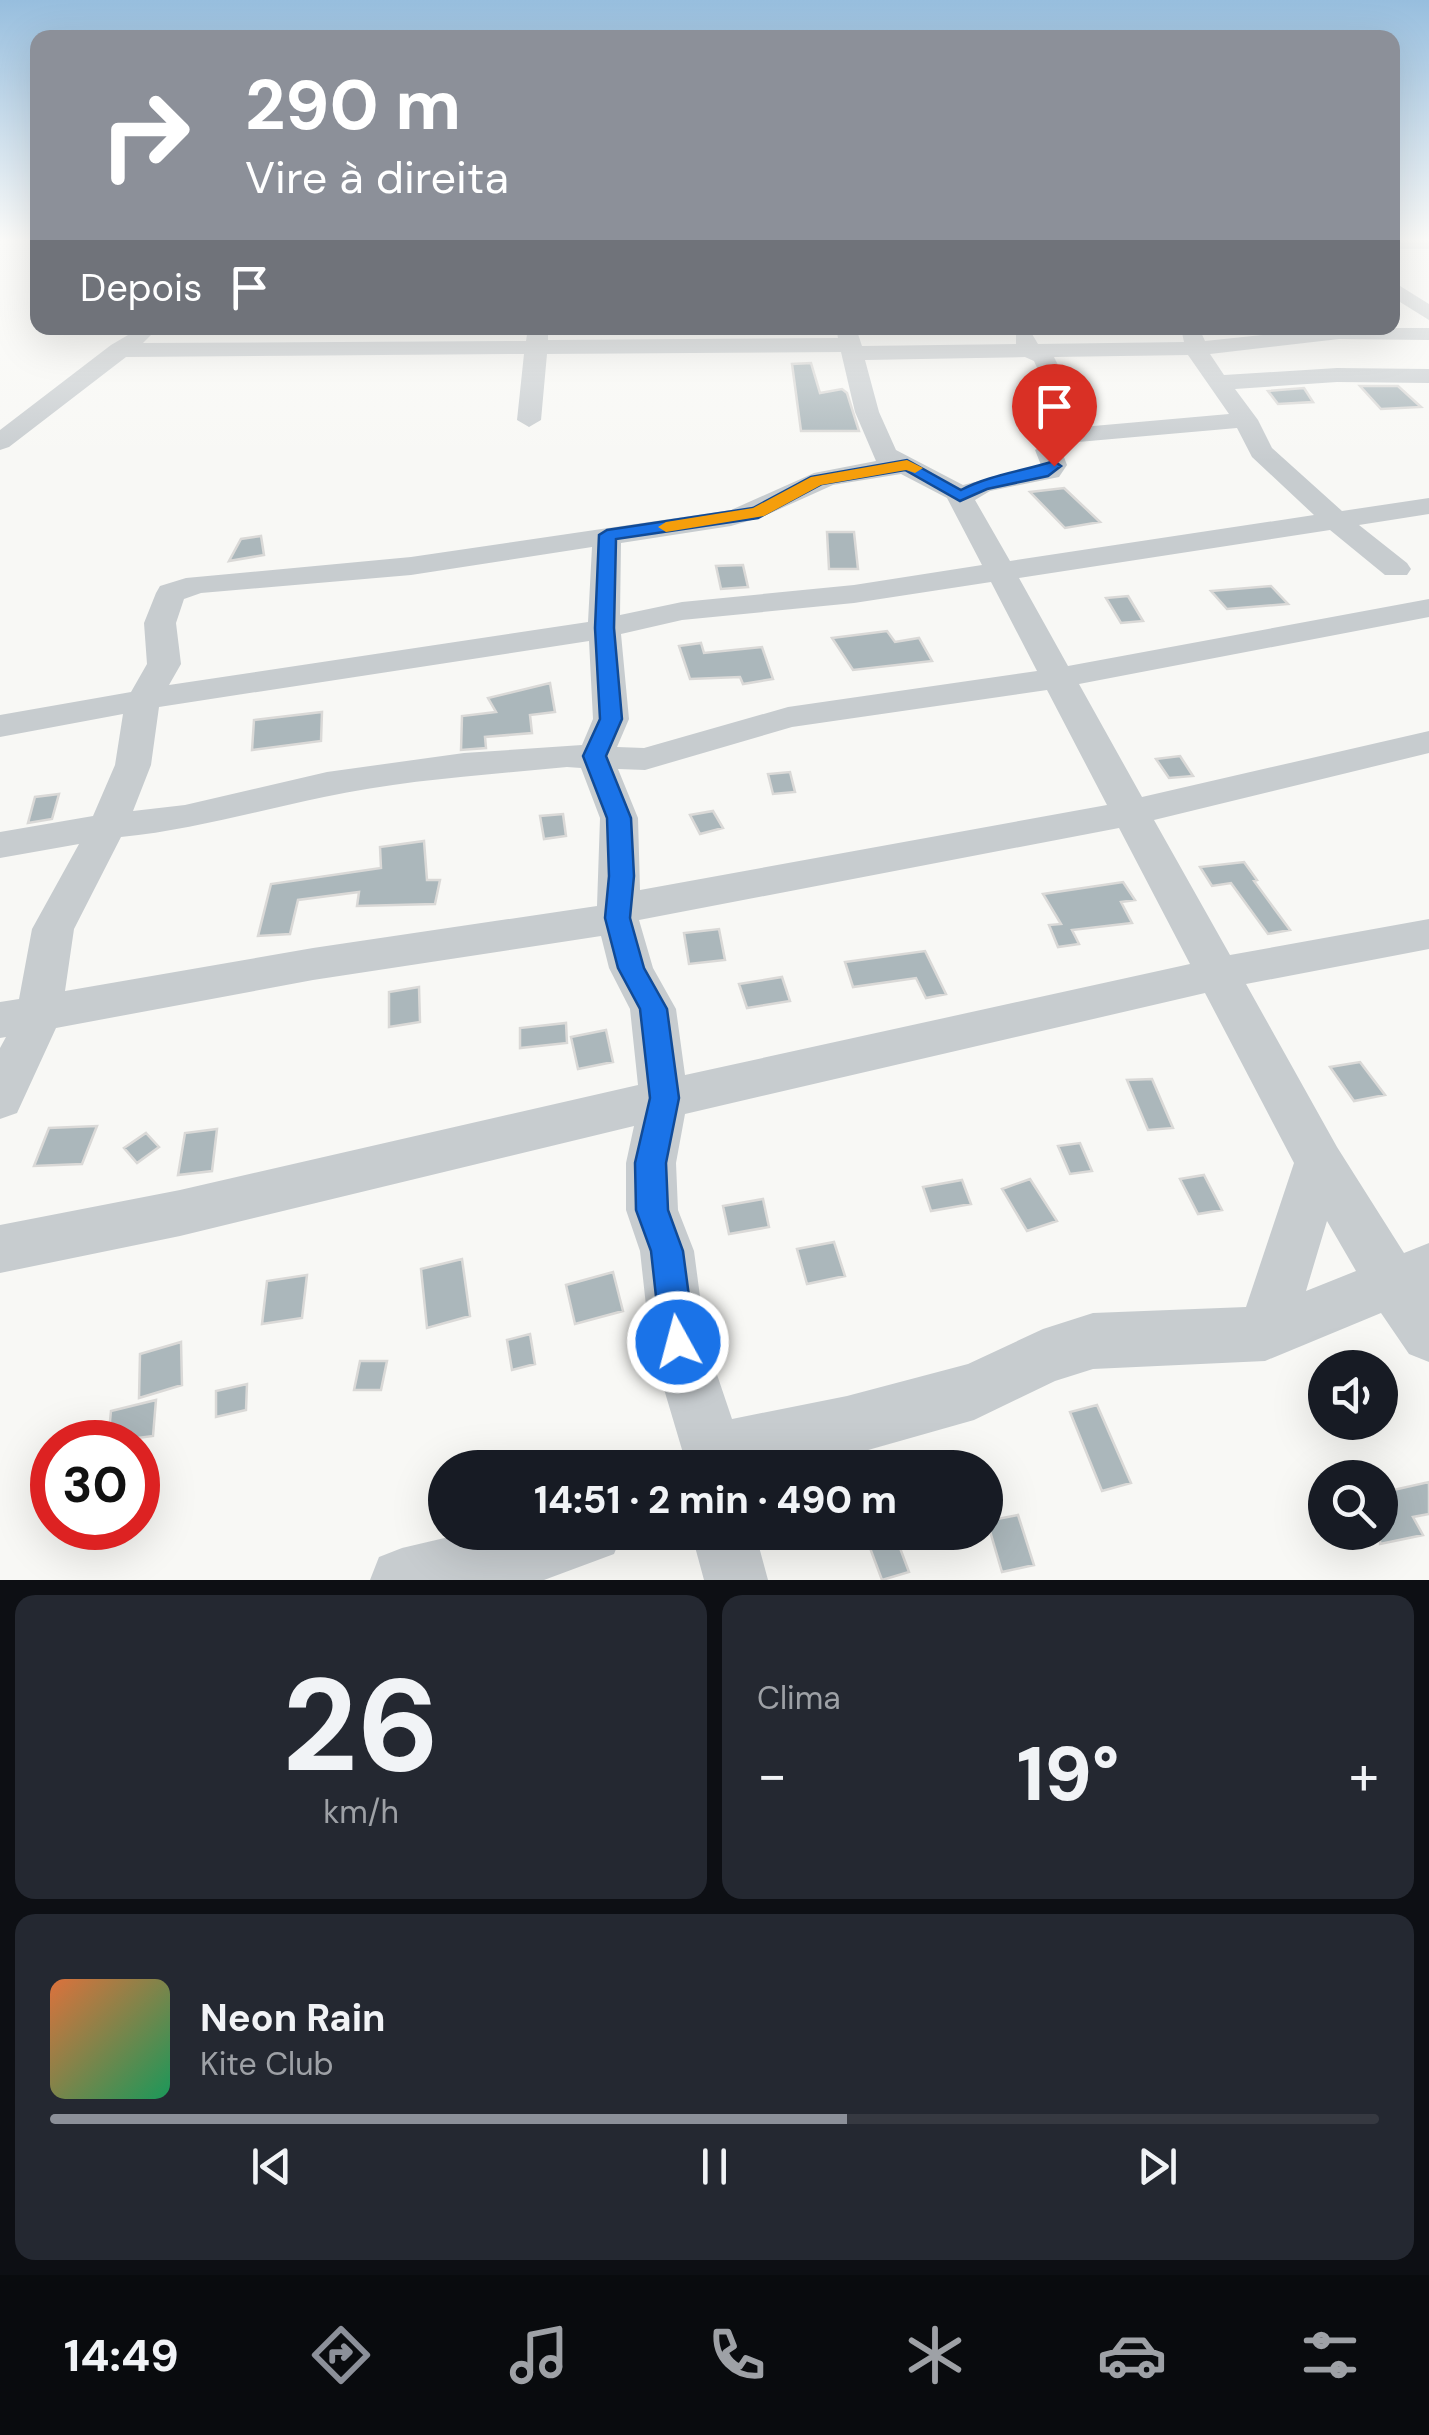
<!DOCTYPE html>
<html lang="pt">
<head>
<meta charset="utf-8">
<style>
  :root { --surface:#171b24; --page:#242831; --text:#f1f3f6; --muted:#9ea1a6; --line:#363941; --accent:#8c9099 }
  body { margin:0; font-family:"DM Sans",sans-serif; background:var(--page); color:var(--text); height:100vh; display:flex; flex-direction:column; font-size:38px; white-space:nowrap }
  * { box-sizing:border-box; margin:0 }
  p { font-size:32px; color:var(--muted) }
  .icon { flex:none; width:55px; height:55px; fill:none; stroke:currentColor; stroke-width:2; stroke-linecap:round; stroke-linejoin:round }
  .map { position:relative; height:1580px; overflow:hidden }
  .panel { display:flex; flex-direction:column; gap:15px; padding:15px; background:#0d0f14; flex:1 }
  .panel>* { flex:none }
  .guide { position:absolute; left:30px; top:30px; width:1370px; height:305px; border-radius:20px; box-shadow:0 10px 40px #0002; background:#8c9099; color:#fff; overflow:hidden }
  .buttons { position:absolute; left:1308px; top:1350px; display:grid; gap:20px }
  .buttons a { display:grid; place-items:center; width:90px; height:90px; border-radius:50%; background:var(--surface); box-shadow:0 10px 40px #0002; font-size:50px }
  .speed { position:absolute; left:30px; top:1420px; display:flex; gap:20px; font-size:50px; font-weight:700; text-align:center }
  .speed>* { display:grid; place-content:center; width:130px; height:130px; border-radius:50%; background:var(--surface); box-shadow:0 10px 40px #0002; line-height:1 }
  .speed .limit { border:15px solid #d22; background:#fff; color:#111 }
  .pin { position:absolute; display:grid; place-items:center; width:85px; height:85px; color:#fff; margin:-102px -42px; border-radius:50% 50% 50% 0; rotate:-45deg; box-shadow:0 0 10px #0007 }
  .pin .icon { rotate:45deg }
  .me { position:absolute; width:110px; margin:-55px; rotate:353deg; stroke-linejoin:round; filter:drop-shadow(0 0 8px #0008) }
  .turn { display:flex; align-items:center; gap:35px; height:210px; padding:0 50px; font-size:45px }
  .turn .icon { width:130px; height:130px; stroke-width:2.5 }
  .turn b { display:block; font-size:70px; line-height:85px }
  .then { display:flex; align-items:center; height:95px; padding:0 50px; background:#0003; gap:20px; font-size:38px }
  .big { font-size:75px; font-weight:800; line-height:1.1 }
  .panel .card { flex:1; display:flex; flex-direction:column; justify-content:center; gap:15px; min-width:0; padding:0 35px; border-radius:20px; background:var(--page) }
  .panel .dial { align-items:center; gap:0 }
  .dial b { font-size:130px; line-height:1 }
  .song { display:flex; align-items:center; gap:30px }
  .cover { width:120px; height:120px; border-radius:15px; background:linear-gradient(135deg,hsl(20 70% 55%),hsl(150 70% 35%)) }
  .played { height:10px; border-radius:5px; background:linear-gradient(90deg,var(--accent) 60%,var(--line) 60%) }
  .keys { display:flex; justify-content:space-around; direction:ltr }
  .heat { display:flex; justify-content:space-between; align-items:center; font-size:55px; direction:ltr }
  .panel .tiles { flex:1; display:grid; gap:15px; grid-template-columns:1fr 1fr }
  .card:last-child { grid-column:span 2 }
  .trip { position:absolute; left:428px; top:1450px; width:575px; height:100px; border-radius:50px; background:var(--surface); box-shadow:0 10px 40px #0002; font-weight:800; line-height:100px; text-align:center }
  .tabs { display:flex; height:160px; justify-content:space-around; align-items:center; background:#090b0e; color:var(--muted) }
  .tabs .icon { width:70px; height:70px }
  .tabs .active { color:var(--accent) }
  .tabs b { font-size:45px; color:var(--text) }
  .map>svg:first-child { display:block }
  .building { fill:#abb7bb; stroke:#dad9d7; stroke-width:2.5 }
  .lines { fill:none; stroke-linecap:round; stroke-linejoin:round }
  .minor { fill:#c7cccf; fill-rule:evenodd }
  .route { fill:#1a73e8; stroke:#114b97; stroke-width:2.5 }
  .slow { fill:#f59e0b }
</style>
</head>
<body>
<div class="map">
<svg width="1429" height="1580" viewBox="0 0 1429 1580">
  <rect width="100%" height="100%" fill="#f8f8f5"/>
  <path class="building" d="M811,363L820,393L842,389L847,393L859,431H801L792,364Z
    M1360,386H1398L1421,407L1381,409Z
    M1304,388L1313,402L1278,404L1268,391Z
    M1064,488L1100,522L1065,528L1030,492Z
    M827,532H854L858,569H829Z
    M261,536L264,555L229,561L241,539Z
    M743,565L748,587L721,589L716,566Z
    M1271,586L1288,604L1227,609L1211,591Z
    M1128,596L1143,621L1121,623L1106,598Z
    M887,631L895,642L919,638L932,661L853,670L832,638Z
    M701,643L704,653L762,647L773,679L743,684L740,677L690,679L679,646Z
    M550,683L555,712L530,715L532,733L485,737L486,748L461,750L462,716L496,712L488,698Z
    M322,712L321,741L252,750L254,720Z
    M1180,756L1193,776L1169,778L1156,759Z
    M790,772L795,792L773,794L768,774Z
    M59,794L52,819L28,823L35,797Z
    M713,811L723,828L700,834L690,815Z
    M563,814L566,836L544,839L540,816Z
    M424,841L427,880H440L435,904L357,906L359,892L298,900L290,934L258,936L271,884L381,868L380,847Z
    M1244,862L1257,880L1254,881L1290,930L1268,934L1231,883L1212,886L1200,867Z
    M1123,882L1135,900L1121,902L1132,923L1072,930L1079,944L1058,947L1049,925L1061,924L1043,894Z
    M719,929L725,960L689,964L684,933Z
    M925,951L946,994L926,998L916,978L853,987L845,962Z
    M782,977L790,1001L747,1008L739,984Z
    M419,987L420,1022L389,1027V992Z
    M566,1023L567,1043L520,1048V1028Z
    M606,1030L613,1062L578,1069L571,1037Z
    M1360,1062L1385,1095L1354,1101L1330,1067Z
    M1152,1079L1173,1128L1148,1130L1127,1080Z
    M97,1126L82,1164L34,1166L49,1128Z
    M217,1129L212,1171L178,1175L185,1133Z
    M146,1133L159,1147L137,1163L124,1148Z
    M1080,1143L1092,1171L1070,1174L1058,1146Z
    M1204,1175L1222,1210L1198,1214L1180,1179Z
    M1030,1179L1057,1221L1027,1231L1002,1189Z
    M962,1180L971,1204L931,1211L923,1187Z
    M763,1199L769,1227L729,1234L723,1206Z
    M834,1242L845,1276L807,1284L797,1249Z
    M462,1259L470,1316L427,1328L421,1269Z
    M613,1272L623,1311L575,1324L566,1285Z
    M307,1275L302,1318L262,1324L267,1281Z
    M530,1334L535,1364L512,1370L507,1340Z
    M181,1342L182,1385L139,1398L140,1354Z
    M360,1361H387L381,1390H354Z
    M247,1384L246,1410L216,1417V1391Z
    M156,1400L153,1436L108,1442L111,1411Z
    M1097,1405L1131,1483L1102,1491L1070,1412Z
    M1429,1482V1514L1413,1517L1423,1535L1380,1544V1493Z
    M1018,1515L1034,1565L1002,1572L987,1521Z
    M864,1532H894L909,1572L882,1580Z"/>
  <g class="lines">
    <path class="minor" d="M1392,240H1429V249H1392Z
      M1392,281L1429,304V320L1392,297Z
      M140,328L151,335L143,343L526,341L528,328H548V340L838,338L836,328H856L862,346L1016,344V334H1032L1038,344L1184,342L1181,328H1199L1205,341L1331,328H1429V340L1339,339L1210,354L1224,375L1337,368L1429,369V383L1337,382L1235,389L1258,420L1272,448L1342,511L1429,498V514L1359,525L1407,563L1411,569L1407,575H1385L1330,530L1019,578L1068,666L1429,599V617L1079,684L1142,797L1429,731V753L1154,820L1230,955L1429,919V949L1246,984L1337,1147L1404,1253L1429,1243V1362L1409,1354L1381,1313L1265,1361L1093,1369L1055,1381L974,1420L847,1456L790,1468H682L683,1453L650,1342L640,1251L626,1210V1163L634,1126L180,1236L0,1273V1225L180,1190L638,1085L630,1009L609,968L601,936L313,980L56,1028L17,1113L0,1119V1048L6,1037L0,1038V1002L19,999L32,929L79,844L0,858V832L93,816L115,765L123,714L0,737V715L131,692L147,664L144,623L156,593L160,586L186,578L411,557L731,510L814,473L876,461L855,412L841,352L547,354L541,420L529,427L517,420L524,354L126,357L9,447L0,450V430L111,345ZM1188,355L1229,414L1082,427L1075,399L1054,357ZM1025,357L1034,361L1051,399L1059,432L1035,450L1041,465L963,485L896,450L879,412L865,360ZM1237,428L1252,457L1314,515L1010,561L975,500L990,491L1059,477L1067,465L1062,452L1078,442ZM901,474L947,498L982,565L854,585L682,602L620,615L621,543L731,526L762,517L833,485ZM592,547L588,622L169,685L181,664L176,623L184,599L201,593L411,575ZM991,582L1037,671L788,707L644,748L617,747L629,719L621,634L682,620L854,603ZM589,641L593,719L582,745L464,753L327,772L185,805L133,811L151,765L159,707ZM1047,690L1107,805L640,890L638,818L618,769L645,770L792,727ZM567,767L581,768L600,818L597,906L313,948L65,991L74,929L121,837C191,830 256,811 324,797C403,780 486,775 567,767ZM1119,828L1190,964L685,1075L676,1009L653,968L639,920ZM1205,993L1294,1163L1246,1307L1093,1313L1043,1329L968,1364L847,1396L732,1419L706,1342L694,1251L678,1210L676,1163L685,1114ZM1327,1221L1356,1271L1306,1291Z
      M470,1532H623L614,1554L544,1580H370L379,1557L402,1548Z
      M691,1532H755L768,1580H704Z"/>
  </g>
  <linearGradient id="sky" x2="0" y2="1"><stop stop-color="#97bede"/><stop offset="0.52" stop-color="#fcfcfa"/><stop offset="1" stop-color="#fcfcfa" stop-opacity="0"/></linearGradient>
  <rect width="1429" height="461" fill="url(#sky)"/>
  <path class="route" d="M907,460L961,490C989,475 1024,471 1054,461L1061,466L1048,476L987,489L960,501L905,470L822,484L758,518L616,539L614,628L622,719L606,756L631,818L634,876L630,918L644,968L667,1009L679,1098L666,1163L668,1210L683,1251L695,1342L690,1354L678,1359L666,1354L661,1342L651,1251L636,1210L635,1163L650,1098L640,1009L618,968L605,918L609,876L607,818L583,756L600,719L595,628L599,535L607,530L753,508L811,477Z"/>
  <path class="slow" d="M907,460L923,468L915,473L906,470L821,485L764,516L666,532L658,527L666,522L753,508L811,477Z"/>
</svg>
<div class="buttons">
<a><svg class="icon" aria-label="sound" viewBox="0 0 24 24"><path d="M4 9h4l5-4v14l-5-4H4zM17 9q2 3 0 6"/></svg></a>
<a><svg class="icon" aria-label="search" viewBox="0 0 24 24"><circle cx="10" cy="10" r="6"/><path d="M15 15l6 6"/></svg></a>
</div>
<div class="speed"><div class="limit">30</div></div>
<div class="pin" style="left:1054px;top:466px;background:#d93025"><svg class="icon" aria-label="arrive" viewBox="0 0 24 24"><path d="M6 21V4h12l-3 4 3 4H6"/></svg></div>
<svg class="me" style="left:678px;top:1342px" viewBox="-20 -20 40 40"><circle r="17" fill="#1a73e8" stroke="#fff" stroke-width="3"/><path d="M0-11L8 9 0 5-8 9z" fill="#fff"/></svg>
<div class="trip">14:51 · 2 min · 490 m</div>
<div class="guide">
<div class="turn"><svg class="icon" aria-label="right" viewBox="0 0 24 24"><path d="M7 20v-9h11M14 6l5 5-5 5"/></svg><div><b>290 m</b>Vire à direita</div></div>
<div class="then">Depois<svg class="icon" aria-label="arrive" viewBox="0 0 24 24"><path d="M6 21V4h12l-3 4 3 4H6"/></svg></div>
</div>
</div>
<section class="panel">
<div class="tiles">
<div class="card dial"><b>26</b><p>km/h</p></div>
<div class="card"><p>Clima</p>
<div class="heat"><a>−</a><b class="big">19°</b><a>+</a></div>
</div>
<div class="card">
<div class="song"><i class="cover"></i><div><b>Neon Rain</b><p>Kite Club</p></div></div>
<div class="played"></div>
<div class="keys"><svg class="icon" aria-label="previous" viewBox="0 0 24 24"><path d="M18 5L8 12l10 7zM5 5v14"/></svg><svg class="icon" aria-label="pause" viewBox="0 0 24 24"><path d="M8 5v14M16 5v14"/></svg><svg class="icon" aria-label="next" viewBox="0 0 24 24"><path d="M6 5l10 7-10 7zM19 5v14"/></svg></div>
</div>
</div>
</section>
<nav class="tabs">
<b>14:49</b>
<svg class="icon active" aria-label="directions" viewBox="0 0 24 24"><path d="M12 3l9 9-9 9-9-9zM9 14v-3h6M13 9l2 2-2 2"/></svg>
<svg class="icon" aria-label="music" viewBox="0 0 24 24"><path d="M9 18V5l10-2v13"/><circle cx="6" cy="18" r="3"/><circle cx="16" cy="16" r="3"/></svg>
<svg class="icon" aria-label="phone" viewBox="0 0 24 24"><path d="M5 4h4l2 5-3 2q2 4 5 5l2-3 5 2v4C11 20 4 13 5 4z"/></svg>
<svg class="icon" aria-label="climate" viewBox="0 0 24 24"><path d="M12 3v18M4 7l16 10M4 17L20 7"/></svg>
<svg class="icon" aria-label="car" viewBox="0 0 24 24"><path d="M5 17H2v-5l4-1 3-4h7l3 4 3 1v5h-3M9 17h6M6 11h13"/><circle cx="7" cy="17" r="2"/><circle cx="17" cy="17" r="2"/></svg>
<svg class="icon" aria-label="filters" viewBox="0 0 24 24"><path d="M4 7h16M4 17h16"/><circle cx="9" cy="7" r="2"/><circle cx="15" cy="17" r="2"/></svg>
</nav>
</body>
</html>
